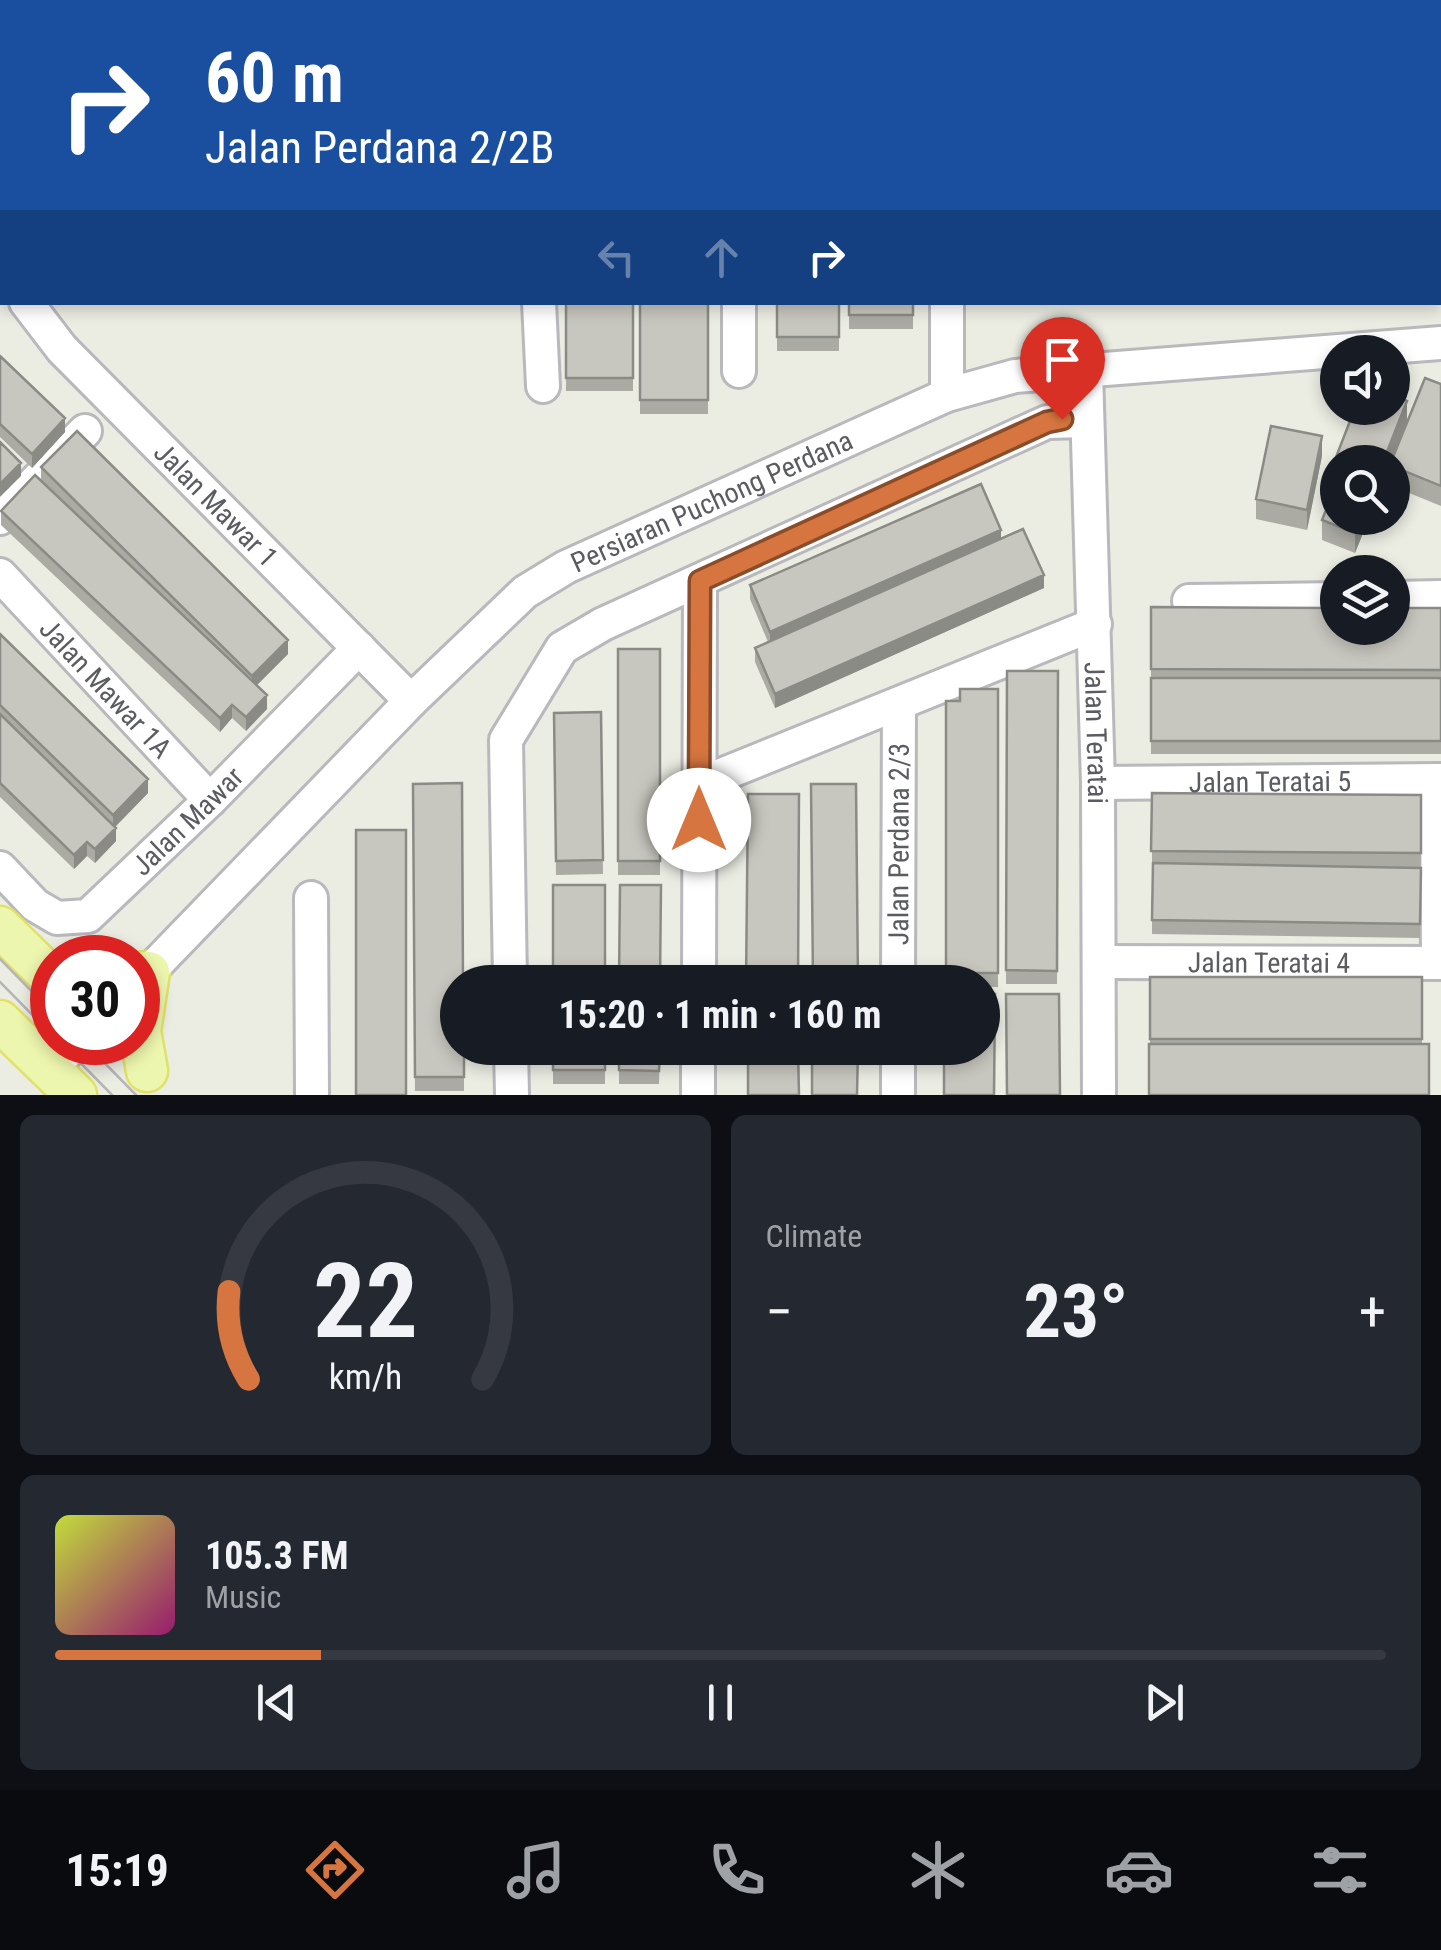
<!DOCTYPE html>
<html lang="en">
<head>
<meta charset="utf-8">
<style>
  :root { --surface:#171b24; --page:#242831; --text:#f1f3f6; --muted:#9ea1a6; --line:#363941; --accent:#d6753f }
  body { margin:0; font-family:"Roboto Condensed",sans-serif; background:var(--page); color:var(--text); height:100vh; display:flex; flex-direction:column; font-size:38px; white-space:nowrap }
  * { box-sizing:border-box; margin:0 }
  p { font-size:32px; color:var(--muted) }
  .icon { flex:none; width:55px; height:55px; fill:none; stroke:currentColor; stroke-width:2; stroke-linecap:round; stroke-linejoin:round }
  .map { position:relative; height:1095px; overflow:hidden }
  .sheet { display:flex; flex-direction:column; gap:20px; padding:20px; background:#0d0f14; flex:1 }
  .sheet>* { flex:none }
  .banner { position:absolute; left:0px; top:0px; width:1442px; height:305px; box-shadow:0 5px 15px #0003; background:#1a4fa0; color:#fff; overflow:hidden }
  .controls { position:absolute; left:1320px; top:335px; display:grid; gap:20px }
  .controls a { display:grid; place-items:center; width:90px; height:90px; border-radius:50%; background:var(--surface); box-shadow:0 5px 15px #0003; font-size:50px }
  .speed { position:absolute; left:30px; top:935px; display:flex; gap:20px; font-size:50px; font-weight:700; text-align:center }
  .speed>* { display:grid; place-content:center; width:130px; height:130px; border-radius:50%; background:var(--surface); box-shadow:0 5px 15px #0003; line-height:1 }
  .speed .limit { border:15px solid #d22; background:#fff; color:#111 }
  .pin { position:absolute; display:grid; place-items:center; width:85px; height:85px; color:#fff; margin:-102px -42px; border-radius:50% 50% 50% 0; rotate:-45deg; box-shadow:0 0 10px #0007 }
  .pin .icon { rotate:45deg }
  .me { position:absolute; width:110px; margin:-55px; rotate:0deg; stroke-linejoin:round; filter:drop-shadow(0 0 8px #0008) }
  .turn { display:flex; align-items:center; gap:35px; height:210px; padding:0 40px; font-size:45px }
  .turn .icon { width:130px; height:130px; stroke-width:2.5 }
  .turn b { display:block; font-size:70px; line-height:85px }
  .lanes { display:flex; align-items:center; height:95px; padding:0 40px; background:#0003; justify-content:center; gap:50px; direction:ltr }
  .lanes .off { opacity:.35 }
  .big { font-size:75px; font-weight:700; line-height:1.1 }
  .sheet .card { flex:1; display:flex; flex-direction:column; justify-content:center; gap:15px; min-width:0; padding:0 35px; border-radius:15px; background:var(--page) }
  .sheet .dial { align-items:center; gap:0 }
  .dial svg { height:260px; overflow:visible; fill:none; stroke:var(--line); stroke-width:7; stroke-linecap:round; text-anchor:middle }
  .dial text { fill:var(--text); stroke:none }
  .song { display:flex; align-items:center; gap:30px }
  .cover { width:120px; height:120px; border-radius:15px; background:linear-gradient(135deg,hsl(70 70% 55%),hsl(320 70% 35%)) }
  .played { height:10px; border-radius:5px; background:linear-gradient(90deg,var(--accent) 20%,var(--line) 20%) }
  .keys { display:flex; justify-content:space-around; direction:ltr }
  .heat { display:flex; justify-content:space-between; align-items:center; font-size:55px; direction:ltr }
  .sheet .tiles { flex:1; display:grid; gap:20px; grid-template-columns:1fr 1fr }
  .card:last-child { grid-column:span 2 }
  .trip { position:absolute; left:440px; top:965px; width:560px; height:100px; border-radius:50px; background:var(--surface); box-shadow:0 5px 15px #0003; font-weight:700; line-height:100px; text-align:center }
  .tab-bar { display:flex; height:160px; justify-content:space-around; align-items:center; background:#090b0e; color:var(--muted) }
  .tab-bar .icon { width:70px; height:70px }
  .tab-bar .current { color:var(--accent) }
  .tab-bar b { font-size:45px; color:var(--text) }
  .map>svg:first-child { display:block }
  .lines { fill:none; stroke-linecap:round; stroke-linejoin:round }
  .minor-casing { stroke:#b8b8bd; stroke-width:38 }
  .major-casing { stroke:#e1e166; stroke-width:45 }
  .minor { stroke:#fff; stroke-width:32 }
  .major { stroke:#edf6ae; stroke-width:40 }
  .tram { stroke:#b5b5b6; stroke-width:2.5 }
  .wall { fill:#ababa4 }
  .shaded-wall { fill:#8b8b86 }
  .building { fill:#c7c7bf; stroke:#8b8b86; stroke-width:2.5 }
  .route-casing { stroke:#8b4c29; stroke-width:25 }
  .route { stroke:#d6753f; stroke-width:18 }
  .labels { text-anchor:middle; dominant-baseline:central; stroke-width:8; stroke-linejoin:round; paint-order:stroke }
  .street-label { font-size:28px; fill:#5b5c61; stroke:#fff }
</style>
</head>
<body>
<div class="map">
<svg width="1441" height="1095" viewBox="0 0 1441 1095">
  <rect width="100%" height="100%" fill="#ebece2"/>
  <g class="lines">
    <g class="minor-casing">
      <g id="minor">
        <path d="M238,0V2"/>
        <path d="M523,0V2"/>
        <path d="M946,0V2"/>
        <path d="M168,2L206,0"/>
        <path d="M740,2V0"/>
        <path d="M1159,2V0"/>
        <path d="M1345,2V0"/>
        <path d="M0,14H2"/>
        <path d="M0,198H2"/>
        <path d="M0,269L2,273"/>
        <path id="s1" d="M26,302L62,349L411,701"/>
        <path d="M539,302L543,386"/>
        <path d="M947,302V395"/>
        <path d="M739,371V302"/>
        <path id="s2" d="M1086,371L1098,783L1099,1095"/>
        <path d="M0,518L85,431"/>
        <path id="s3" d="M0,575L210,800"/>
        <path d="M1392,598L1441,597"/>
        <path d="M1189,601L1338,599"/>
        <path d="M1437,780L1438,963"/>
        <path id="s4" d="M1098,783L1441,780"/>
        <path d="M699,784L1095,624"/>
        <path id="s5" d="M0,868L35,905L57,918L88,916L210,800L359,648"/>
        <path d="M311,898L312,1095"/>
        <path id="s6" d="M1099,962L1441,963"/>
        <path d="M510,982L506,740L562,648L603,624L1047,422L1087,421"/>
        <path d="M699,982L700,581"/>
        <path id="s7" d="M898,982L899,705"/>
        <path id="s8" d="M138,983L411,701L525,592L566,567L947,395L1015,376L1441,343"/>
        <path d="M511,1048L512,1095"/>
        <path d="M49,1070L77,1042"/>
        <path d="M698,1095V1048"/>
        <path d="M898,1095V1048"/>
      </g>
    </g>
    <g class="major-casing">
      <path id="major" d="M0,927L52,978
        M138,973L149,972L140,1031L147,1071
        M0,1021L76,1095"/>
    </g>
    <use href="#minor" class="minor"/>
    <use href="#major" class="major"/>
    <path class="tram" d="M0,959L52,1012
      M0,982L52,1035
      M60,1042L112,1095
      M84,1042L136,1095"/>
  </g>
  <path class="wall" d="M0,35H2V105H0Z
    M0,111H2V162H0Z
    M566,302H633V391H566Z
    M640,302H708V414H640Z
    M777,302H839V351H777Z
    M849,302H913V329H849Z
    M0,356L65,432L32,468L0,437Z
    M1441,384V506L1392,486V462Z
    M1407,421L1391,462H1338V518H1369L1355,553L1322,540V520L1335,486L1333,485V465Z
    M1322,456L1307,530L1256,519V499Z
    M41,467L288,654L257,685L267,709L246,731L232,718L220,732L1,525V511L41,481Z
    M1001,539L1044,588L775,708L755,662V648L768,642L750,599V585Z
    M1151,607L1441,608V754H1151Z
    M0,634L148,793L115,827L116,841L95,863L87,856L74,869L0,797Z
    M618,649H660V875H618Z
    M1007,671H1058L1057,984H1006Z
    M998,689V987H982V982H946V701H960Z
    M601,712L603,874L556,875L554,713Z
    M413,784L464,1048V1091H415Z
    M1152,793L1421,795L1420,938L1152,934Z
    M1150,977H1422V1044H1150Z
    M553,1048H605V1084H553Z
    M619,1048H660L659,1084H619Z"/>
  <path class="shaded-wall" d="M1407,401V421L1391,462H1383Z
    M65,418V432L32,468V454Z
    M1322,436V456L1307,530V510Z
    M21,463V476L0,497V484Z
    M1361,518H1369L1355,553V533Z
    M1001,530V544L770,645V632Z
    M1044,575V588L775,708V694Z
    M288,640V654L252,690V676Z
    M267,695V709L246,731V717Z
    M232,705V718L220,732V718Z
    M148,779V793L113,829V815Z
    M116,828V841L95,863V849Z
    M87,842V856L74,869V855Z"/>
  <path class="building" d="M565,0H633V2H565Z
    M641,0H702V2H641Z
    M773,0H839V2H773Z
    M847,0H925V2H847Z
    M991,0H1045V2H991Z
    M1050,0H1098V2H1050Z
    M1189,0H1242V2H1189Z
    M1249,0H1294V2H1249Z
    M1384,0H1435V2H1384Z
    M0,35H2V91H0Z
    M0,111H2V149H0Z
    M566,302H633V378H566Z
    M640,302H708V400H640Z
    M777,302H839V337H777Z
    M849,302H913V315H849Z
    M0,356L65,418L32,454L0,424Z
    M1425,378L1441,384V486L1392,466V462H1391Z
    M1392,395L1407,401L1383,462H1338V467L1333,465L1355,408H1392Z
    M1271,426L1322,436L1307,510L1256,499Z
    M77,431L288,640L252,676L41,467Z
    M0,442L21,463L0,484Z
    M35,475L267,695L246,717L232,705L220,718L1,511Z
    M1338,480V518H1361L1355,533L1322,520Z
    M981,484L1001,530L770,632L750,585Z
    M1023,529L1044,575L775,694L755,648Z
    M1151,607L1338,608V628H1392V608H1441V670L1151,669Z
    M0,634L148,779L113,815L0,705Z
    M618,649H660V861H618Z
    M1007,671H1058L1057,971L1006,970Z
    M1151,678H1441V741H1151Z
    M960,689H998V973H946V701H960Z
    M601,712L603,860L556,861L554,713Z
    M0,714L116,828L95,849L87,842L74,855L0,783Z
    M462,783L463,982H458V1048H464V1077H415L413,784Z
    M811,784H856L858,982H813Z
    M1152,793L1421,795V853L1151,851Z
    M748,794H799L798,982H746Z
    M356,830H406V1095H356Z
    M1153,863L1421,868L1420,924L1152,920Z
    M553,885H605V982H553Z
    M620,885H661L660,982H619Z
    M1150,977H1422V1039H1150Z
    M982,994H995L994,1095H944V1048H982Z
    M1006,994H1059L1060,1095H1007Z
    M1149,1044H1429V1095H1149Z
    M553,1048H605V1070H553Z
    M619,1048H660L659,1071L619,1070Z
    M748,1048H798L799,1095H748Z
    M812,1048H858L857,1095H812Z"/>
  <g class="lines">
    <g class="route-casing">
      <path id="route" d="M699,820L700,581L1047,422L1062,419"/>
    </g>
    <use href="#route" class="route"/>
  </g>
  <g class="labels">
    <g class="street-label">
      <text stroke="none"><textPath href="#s8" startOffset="758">Persiaran Puchong Perdana</textPath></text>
      <text stroke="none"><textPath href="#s1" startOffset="278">Jalan Mawar 1</textPath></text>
      <text stroke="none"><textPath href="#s3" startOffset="155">Jalan Mawar 1A</textPath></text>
      <text stroke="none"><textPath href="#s2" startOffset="362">Jalan Teratai</textPath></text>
      <text stroke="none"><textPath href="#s4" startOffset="172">Jalan Teratai 5</textPath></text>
      <text stroke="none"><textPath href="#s5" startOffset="245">Jalan Mawar</textPath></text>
      <text stroke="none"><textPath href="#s7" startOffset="138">Jalan Perdana 2/3</textPath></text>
      <text stroke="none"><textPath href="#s6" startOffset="170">Jalan Teratai 4</textPath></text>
    </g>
  </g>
</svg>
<div class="controls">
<a><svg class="icon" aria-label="sound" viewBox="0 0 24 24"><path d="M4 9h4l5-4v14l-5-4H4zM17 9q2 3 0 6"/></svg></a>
<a><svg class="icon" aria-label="search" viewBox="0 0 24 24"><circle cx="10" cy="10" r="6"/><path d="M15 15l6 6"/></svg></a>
<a><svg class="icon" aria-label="layers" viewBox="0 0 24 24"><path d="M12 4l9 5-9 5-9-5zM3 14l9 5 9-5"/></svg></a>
</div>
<div class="speed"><div class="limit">30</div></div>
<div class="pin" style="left:1062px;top:419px;background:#d93025"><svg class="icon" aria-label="arrive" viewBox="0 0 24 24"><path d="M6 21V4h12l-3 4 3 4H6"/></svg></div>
<svg class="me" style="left:699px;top:820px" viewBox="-20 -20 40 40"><circle r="19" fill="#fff"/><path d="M0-13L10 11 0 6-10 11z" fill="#d6753f"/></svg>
<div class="trip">15:20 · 1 min · 160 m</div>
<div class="banner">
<div class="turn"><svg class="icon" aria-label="right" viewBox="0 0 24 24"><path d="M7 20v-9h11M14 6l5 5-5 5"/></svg><div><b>60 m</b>Jalan Perdana 2/2B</div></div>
<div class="lanes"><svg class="icon off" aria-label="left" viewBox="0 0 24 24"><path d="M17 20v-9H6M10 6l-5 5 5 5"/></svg><svg class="icon off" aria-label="ahead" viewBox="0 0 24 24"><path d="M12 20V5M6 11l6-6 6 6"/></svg><svg class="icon" aria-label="right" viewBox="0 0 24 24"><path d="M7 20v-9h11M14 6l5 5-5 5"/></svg></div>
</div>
</div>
<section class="sheet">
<div class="tiles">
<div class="card dial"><svg viewBox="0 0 100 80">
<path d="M14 69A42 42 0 1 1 86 69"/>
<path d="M14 69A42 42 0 0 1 8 42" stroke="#d6753f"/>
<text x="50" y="56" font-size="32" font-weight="700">22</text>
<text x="50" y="72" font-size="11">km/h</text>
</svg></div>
<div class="card"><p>Climate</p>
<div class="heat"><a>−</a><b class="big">23°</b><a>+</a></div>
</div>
<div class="card">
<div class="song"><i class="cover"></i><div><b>105.3 FM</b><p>Music</p></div></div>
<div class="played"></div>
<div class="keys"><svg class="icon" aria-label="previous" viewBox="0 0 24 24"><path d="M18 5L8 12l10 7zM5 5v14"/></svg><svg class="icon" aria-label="pause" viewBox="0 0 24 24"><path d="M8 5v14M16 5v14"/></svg><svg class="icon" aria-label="next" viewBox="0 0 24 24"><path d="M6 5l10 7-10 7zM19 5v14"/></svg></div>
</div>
</div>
</section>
<nav class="tab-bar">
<b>15:19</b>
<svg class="icon current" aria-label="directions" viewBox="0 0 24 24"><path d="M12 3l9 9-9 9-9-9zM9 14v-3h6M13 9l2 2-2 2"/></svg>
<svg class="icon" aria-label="music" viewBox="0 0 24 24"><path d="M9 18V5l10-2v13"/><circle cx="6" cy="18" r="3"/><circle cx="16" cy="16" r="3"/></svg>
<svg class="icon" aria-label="phone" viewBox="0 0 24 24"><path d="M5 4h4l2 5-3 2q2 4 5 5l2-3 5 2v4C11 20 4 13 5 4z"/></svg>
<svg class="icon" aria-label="climate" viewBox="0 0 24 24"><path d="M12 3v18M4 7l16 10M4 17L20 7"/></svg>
<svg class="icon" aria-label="car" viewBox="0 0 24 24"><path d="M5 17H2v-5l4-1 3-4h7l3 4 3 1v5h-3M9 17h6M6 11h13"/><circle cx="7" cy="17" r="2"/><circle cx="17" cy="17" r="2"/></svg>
<svg class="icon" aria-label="filters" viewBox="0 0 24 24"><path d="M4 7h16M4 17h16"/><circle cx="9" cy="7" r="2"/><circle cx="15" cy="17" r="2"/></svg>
</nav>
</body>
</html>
